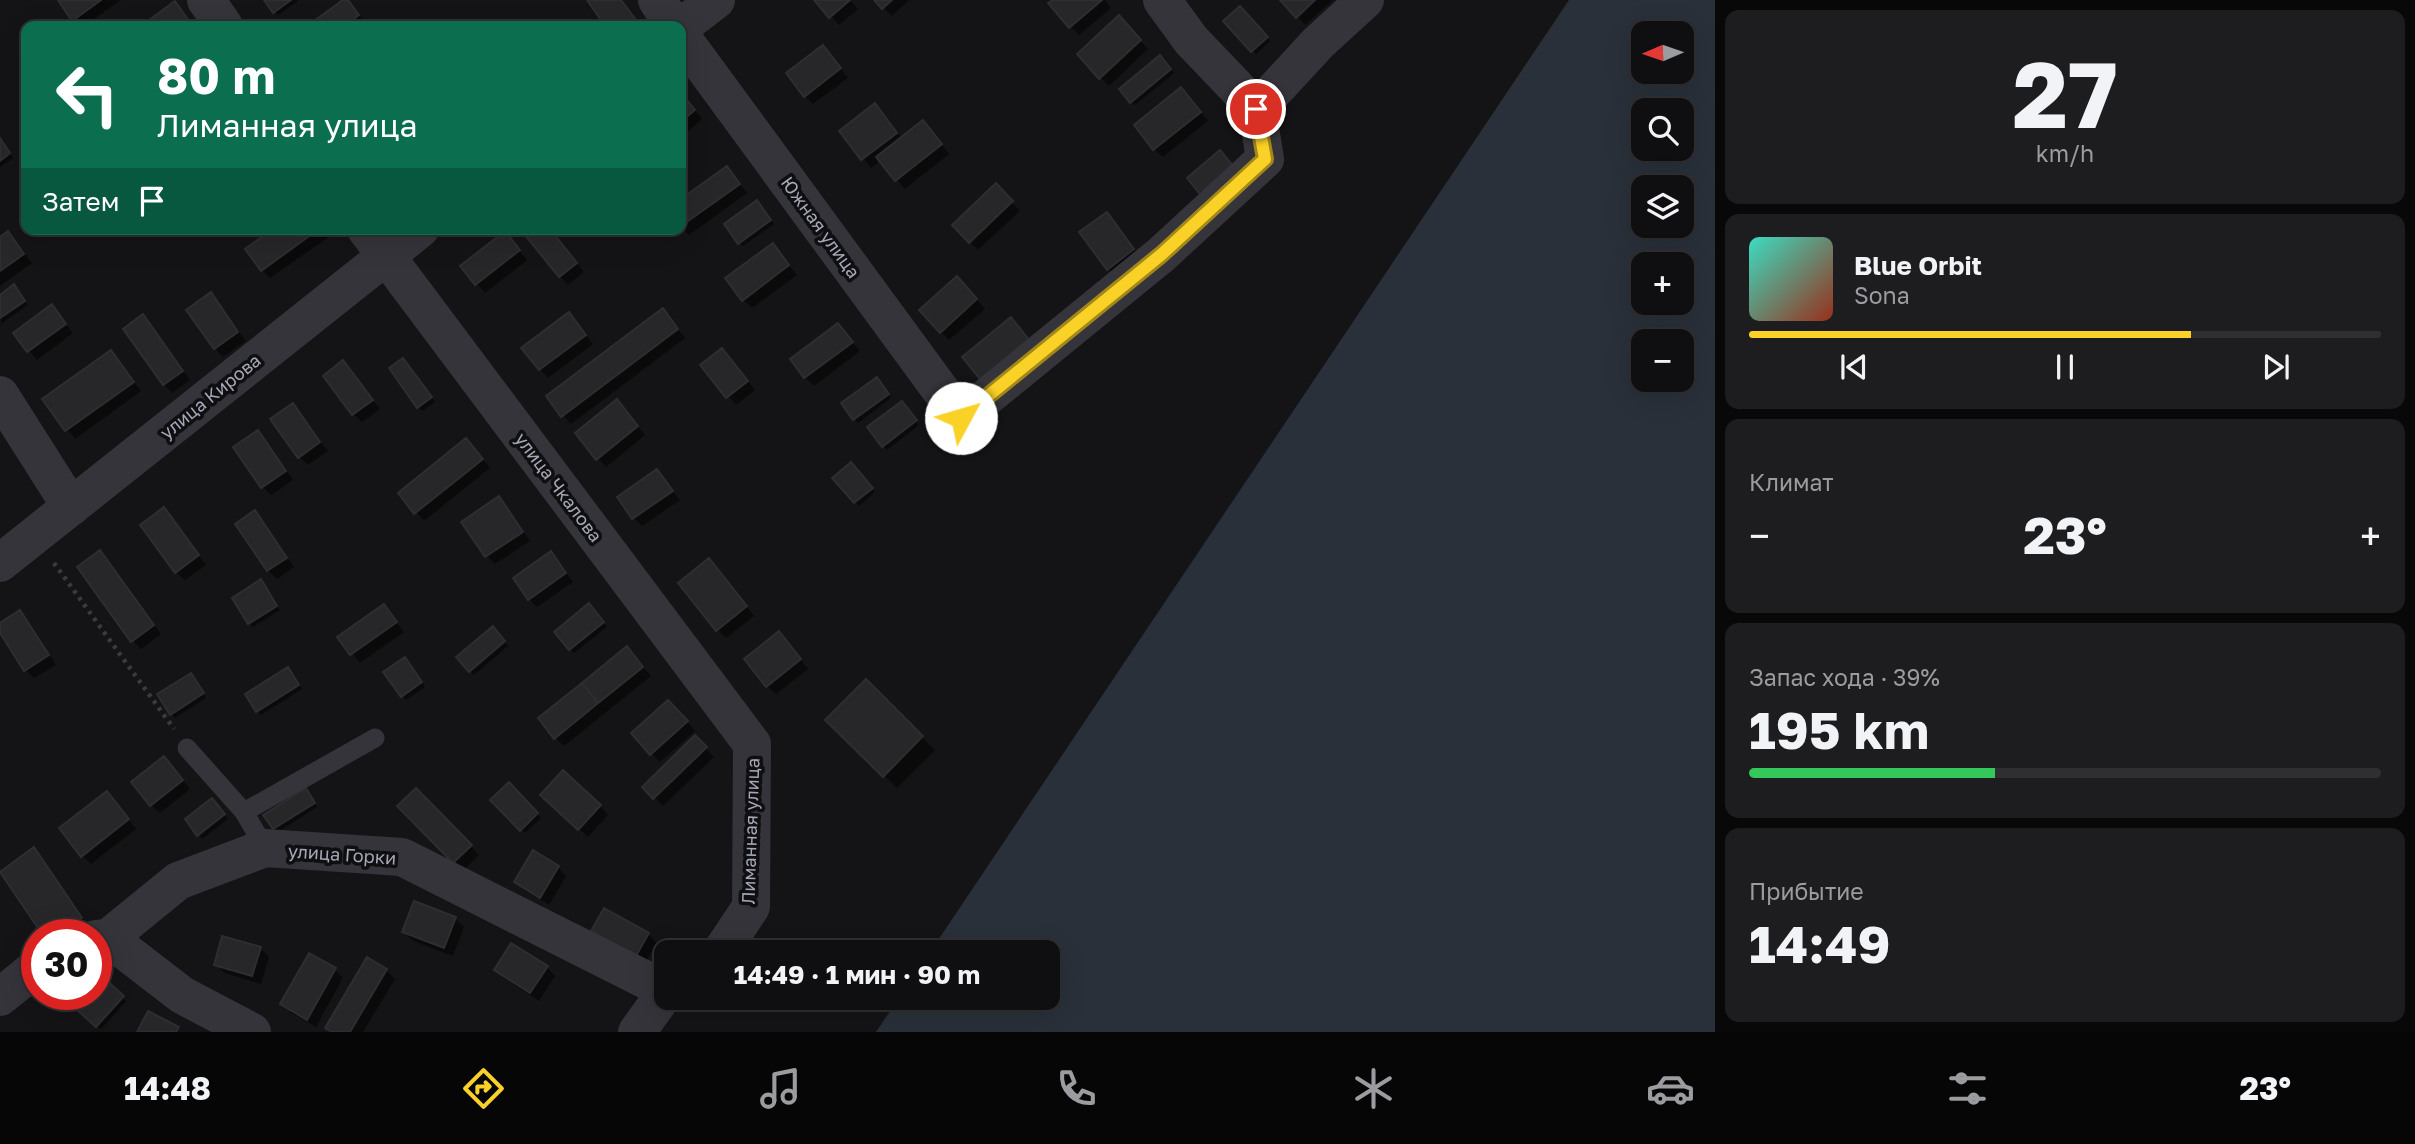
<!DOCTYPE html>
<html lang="ru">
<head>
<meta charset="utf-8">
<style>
  :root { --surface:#0f0e10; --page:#1d1c1e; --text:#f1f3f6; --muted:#9b9c9f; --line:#2f2e30; --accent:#fad127 }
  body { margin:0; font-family:"Golos Text",sans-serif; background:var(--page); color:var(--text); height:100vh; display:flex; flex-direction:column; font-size:26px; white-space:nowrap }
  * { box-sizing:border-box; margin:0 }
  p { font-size:23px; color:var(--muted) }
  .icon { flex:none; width:38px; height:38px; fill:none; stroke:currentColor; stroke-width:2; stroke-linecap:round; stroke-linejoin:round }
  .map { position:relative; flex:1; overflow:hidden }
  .panel { display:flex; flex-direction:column; gap:10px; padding:10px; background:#080809; width:700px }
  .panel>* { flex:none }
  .top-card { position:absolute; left:21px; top:21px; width:665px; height:214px; border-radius:14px; box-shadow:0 7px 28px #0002,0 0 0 2px var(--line); background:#0b6e4f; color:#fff; overflow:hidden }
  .needle { width:46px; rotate:268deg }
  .buttons { position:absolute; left:1631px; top:21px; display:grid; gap:14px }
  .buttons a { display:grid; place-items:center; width:63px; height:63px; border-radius:14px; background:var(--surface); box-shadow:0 7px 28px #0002,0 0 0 2px var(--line); font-size:35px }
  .speed { position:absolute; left:21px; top:919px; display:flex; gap:14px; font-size:35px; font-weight:700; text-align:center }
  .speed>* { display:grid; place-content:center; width:91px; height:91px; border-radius:50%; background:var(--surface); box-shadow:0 7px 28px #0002,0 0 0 2px var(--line); line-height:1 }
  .speed .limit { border:10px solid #d22; background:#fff; color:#111 }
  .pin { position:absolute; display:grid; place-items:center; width:60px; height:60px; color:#fff; margin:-30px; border:4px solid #fff; border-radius:50%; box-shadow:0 2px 7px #0007 }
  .me { position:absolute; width:77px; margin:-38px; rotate:51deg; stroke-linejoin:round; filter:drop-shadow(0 0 5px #0008) }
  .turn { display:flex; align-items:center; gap:24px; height:147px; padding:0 21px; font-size:32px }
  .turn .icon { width:91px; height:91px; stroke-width:2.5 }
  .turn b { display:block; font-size:49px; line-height:60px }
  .then { display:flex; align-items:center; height:66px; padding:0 21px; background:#0003; gap:14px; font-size:26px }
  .big { font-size:52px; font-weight:700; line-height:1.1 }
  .panel .widget { flex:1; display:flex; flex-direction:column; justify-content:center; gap:10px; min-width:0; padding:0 24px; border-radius:14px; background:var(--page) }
  .panel .dial { align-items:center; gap:0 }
  .dial b { font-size:91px; line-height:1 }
  .song { display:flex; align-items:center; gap:21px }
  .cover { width:84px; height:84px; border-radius:10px; background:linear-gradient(135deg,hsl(170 70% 55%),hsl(10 70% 35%)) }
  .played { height:7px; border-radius:4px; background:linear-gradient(90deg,var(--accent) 70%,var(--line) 70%) }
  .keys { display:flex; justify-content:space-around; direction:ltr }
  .heat { display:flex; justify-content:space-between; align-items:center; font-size:38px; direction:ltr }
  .charge { height:10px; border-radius:5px; background:linear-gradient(90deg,#34c759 39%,var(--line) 0) }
  .trip { position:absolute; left:654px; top:940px; width:406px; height:70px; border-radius:14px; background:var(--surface); box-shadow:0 7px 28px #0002,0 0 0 2px var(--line); font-weight:700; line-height:70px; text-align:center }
  .dock { display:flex; height:112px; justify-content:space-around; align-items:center; background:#060606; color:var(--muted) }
  .dock .icon { width:49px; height:49px }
  .dock .active { color:var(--accent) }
  .dock b { font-size:32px; color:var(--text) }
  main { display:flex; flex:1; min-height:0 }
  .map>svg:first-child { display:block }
  .water { fill:#293039; fill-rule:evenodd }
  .shadow { fill:#0007 }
  .building { fill:#272629; stroke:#2e2d31; stroke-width:2 }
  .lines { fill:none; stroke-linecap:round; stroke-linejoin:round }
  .path { stroke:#3a3b41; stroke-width:4.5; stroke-dasharray:3.5 5; stroke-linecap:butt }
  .service { stroke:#34343a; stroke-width:19 }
  .minor { stroke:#34343a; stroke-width:38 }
  .route-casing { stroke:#a28819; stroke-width:18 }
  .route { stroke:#fad127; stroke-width:12 }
  .labels { text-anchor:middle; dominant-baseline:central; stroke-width:7; stroke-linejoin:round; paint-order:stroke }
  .street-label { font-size:18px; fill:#a4a7b6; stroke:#0f0e10 }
</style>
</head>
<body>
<main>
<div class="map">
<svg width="1715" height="1032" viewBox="0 0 1715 1032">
  <rect width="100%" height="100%" fill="#141315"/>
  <path class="water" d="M1569,0H1715V1032H876L899,998H1048V952H930ZM1643,33H1682V72H1643ZM1643,110H1682V149H1643ZM1643,187H1682V226H1643ZM1643,264H1682V303H1643ZM1643,341H1682V380H1643Z"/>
  <path class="shadow" d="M60,0H121L84,26H80L74,19Z
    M267,0H299L278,15Z
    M346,0L367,25L310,26Z
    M622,0L640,26H608L590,1Z
    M817,0H850L858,9L839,25Z
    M876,0H909L892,16Z
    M1055,0H1105L1111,8L1079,35L1071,27Z
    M1283,0H1333L1305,25Z
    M174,3L193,26H143Z
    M1240,8L1270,41L1256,54L1225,21Z
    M1119,18L1148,49L1109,86L1079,54Z
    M831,56L848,78L813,104L805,96Z
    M1164,61L1174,73L1135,105L1131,102Z
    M681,94L702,119L681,138Z
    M1190,98L1208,121L1163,157L1154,149Z
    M883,114L902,139L932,131L949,154L905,189L881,160L871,168L841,131Z
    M0,140L13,158L0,167Z
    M727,168L747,193L689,235L681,227V201Z
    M996,186L1020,211L978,250L954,225Z
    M761,206L774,224L743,246L739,243Z
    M1107,214L1141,259L1117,277L1108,269Z
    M276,229H334L336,232L270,278L262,270Z
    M550,229L584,272L568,285L560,276Z
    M8,233L32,263L0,286V239Z
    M505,233L527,260L485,293L463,267Z
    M773,245L797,275L752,308L743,300Z
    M966,287L985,309L949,340L941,332Z
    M17,291L28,305L1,324L0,297Z
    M210,294L246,341L223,357L215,348Z
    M52,307L73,333L37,360L15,333Z
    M663,310L685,338L571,424L563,415Z
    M569,314L593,344L548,378L540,369Z
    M143,316L190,380L172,393L164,384Z
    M838,325L860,351L814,386L805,377Z
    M111,352L141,391L75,439L45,399Z
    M730,358L755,390L736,405L703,365Z
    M343,362L380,409L362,422L353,414Z
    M407,364L435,402L422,411L391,369Z
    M880,383L891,398L858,423L854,419Z
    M292,406L328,451L308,465L299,457Z
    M905,407L919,425L887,450L883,446Z
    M625,410L645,435L606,467L577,434Z
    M258,432L266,441L293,480L271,495L263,487Z
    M474,449L490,468L424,521L400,493Z
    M855,468L875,492L859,506L855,502Z
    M657,471L680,500L642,526L634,518Z
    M499,499L507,507L530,541L495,564L487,556L464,522Z
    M164,509L206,565L185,580L176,572Z
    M254,513L263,521L294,567L277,579L268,570Z
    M100,552L161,634L141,649L132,640Z
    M551,553L573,582L537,607L529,599Z
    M717,569L754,616L726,638L717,629Z
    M261,581L280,610L253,627L249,623Z
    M384,606L404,632L360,663L340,637Z
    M593,610L607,627L574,653L556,632Z
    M20,612L28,621L56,665L34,678L25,670L0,630V625Z
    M492,629L508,646L474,675L459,657Z
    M787,642L808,669L776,694L767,686Z
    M635,657L651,676L564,746L555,737Z
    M409,663L425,687L406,700L386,672Z
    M292,673L302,689L261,715L257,711Z
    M194,679L206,698L175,718L171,714Z
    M866,682L935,750L897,788L828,720Z
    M677,710L695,731L660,762L633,733Z
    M695,738L714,757L663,806L644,787Z
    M164,758L190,789L160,813L151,805Z
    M509,785L541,818L525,833L493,800Z
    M416,790L479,855L463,871L400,806Z
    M107,793L136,829L91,864L82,855Z
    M309,794L317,807L278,832L274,828Z
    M551,803L600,806L608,815L588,837Z
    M216,804L228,819L202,839L187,819Z
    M34,849L42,858L89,927L78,934H44L1,871Z
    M558,867L566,876L549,905L524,890L516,881Z
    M455,918L464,927L453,956L413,941L404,932Z
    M648,934L657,943L645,963L602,939Z
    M260,948L269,957L261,984L225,973L216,965Z
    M367,959L386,970L395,979L363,1032H332L327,1028Z
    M547,967L555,976L539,1001L504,978L496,970Z
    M335,970L343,978L316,1027L291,1013L283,1004Z
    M104,980L126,1001L101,1029L79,1009L92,994H96Z"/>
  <path class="building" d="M58,0H101L72,21Z
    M264,0H291L273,13Z
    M343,0H348L359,15L344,26H307Z
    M587,0H621L636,20L628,26H605Z
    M814,0H850L829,18Z
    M874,0H892L882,9Z
    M1053,0H1102L1069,28L1048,3Z
    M1280,0H1315L1296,18Z
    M175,1L191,24L188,26H141Z
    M1240,6L1268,37L1251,52L1223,21Z
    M1119,15L1141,40L1099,79L1077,54Z
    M823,45L841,68L804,97L786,73Z
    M1160,55L1171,69L1130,103L1119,89Z
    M1181,87L1201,112L1153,150L1134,125Z
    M681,93L695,110L681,122Z
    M875,103L897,133L861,160L839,131Z
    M923,120L942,144L895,181L876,157Z
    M0,138L10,153L0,161Z
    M1220,150L1238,172L1204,199L1187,178Z
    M727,166L740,184L681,226V199Z
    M996,183L1013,201L969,243L952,225Z
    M757,200L771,220L738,244L724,224Z
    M1107,212L1134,249L1107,270L1079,232Z
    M273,229H319L261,271L245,249Z
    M520,229H550L577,263L559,277Z
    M8,231L24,254L0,271V237Z
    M505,231L520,250L475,285L460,266Z
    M773,243L789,265L742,301L725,278Z
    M957,276L977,299L940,333L919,310Z
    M14,284L25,301L0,318V295Z
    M211,292L238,332L214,349L186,310Z
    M52,304L66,324L27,352L13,333Z
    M663,308L678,329L561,417L546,396Z
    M569,312L586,335L539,370L521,348Z
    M143,314L183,371L163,385L123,329Z
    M1011,317L1030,341L980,379L962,357Z
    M838,323L853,342L804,378L790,359Z
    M722,348L748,381L726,398L700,365Z
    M111,350L134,382L65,431L42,399Z
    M403,358L432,397L417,408L389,368Z
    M343,360L373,400L352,415L323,376Z
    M877,377L889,394L853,420L841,403Z
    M617,399L638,426L596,460L575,433Z
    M902,401L917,420L882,447L867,427Z
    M293,403L320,442L298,458L270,419Z
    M258,430L286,471L261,488L233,447Z
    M466,438L483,459L414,514L398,493Z
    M851,462L873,488L854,503L832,478Z
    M657,469L673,491L632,519L617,497Z
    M499,496L523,532L485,557L461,522Z
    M164,507L199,555L175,573L140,525Z
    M255,510L287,558L267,571L235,524Z
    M100,550L154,625L131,642L77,567Z
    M551,551L566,573L528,600L513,578Z
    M709,558L747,606L716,631L678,583Z
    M261,579L277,606L248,624L232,598Z
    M589,603L604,622L569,650L554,632Z
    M384,604L397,622L350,655L337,637Z
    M20,610L49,655L24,671L0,633V623Z
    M493,626L505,641L469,672L456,657Z
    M779,631L801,659L766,687L744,659Z
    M627,646L643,667L598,703L582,683Z
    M405,657L422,682L401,697L383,672Z
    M288,667L299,685L256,712L245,694Z
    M191,673L204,693L170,715L157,694Z
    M866,679L923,736L883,777L825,720Z
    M582,683L598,703L554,739L538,718Z
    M668,700L688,721L650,755L631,733Z
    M695,735L707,747L653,799L642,787Z
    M164,756L183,780L150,806L131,782Z
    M563,770L601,805L578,830L540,795Z
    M509,782L538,813L520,831L490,800Z
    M306,788L315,803L273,829L263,815Z
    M416,788L472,845L453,863L397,806Z
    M107,791L129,819L81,857L59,828Z
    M212,798L225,814L197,836L185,819Z
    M34,847L82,918L57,934H42L0,872Z
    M533,850L559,866L540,898L514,882Z
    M414,901L456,917L444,948L402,932Z
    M604,908L649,933L636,956L591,931Z
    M222,936L261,947L252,976L214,965Z
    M511,943L548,966L530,993L494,970Z
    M309,953L336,968L307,1020L280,1004Z
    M367,957L387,969L350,1032H332L325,1028Z
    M104,978L124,996L96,1027L76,1009L90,994H96V987Z
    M148,1011L179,1027L176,1032H137Z"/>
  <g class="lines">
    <path class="path" d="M54,563L174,729"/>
    <path class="service" d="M187,748L244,812L265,848
      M244,812L375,738"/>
    <path class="minor" d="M206,0L224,26
      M657,0L674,26
      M1162,0L1191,40L1257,109
      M681,27L716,0
      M681,36L961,418L1162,254L1265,159L1257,109L1318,43L1365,0
      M366,229L752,744L751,907L721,952
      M0,395L71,507
      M0,563L420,229
      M108,938L182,995L252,1032
      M96,939L108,938L178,881L265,848L402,857L666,990
      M0,997L37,967
      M637,1032L667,990"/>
  </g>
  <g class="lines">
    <g class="route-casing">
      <path id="route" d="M961,418L1162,254L1265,159L1256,109"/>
    </g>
    <use href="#route" class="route"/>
  </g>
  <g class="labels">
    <g class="street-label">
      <text transform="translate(821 227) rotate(54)">Южная улица</text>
      <text transform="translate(210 396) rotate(-39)">улица Кирова</text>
      <text transform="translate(559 487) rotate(53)">улица Чкалова</text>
      <text transform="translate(750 831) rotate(-88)">Лиманная улица</text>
      <text transform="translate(342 854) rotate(4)">улица Горки</text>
    </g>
  </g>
</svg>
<div class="buttons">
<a><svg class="needle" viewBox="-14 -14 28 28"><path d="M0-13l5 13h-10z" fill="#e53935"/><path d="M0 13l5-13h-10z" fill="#9b9c9f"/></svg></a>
<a><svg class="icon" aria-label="search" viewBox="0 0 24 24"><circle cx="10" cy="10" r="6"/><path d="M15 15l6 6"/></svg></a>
<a><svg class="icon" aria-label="layers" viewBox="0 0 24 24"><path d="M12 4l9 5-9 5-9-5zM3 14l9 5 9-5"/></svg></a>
<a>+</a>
<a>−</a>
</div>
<div class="speed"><div class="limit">30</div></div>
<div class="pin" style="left:1256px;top:109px;background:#d93025"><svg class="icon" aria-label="arrive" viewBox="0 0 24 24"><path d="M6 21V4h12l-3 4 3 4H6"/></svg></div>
<svg class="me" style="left:961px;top:418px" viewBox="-20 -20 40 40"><circle r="19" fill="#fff"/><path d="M0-13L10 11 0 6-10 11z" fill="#fad127"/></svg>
<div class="trip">14:49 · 1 мин · 90 m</div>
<div class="top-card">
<div class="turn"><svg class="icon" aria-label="left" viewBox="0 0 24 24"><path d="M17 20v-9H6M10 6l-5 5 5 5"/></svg><div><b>80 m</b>Лиманная улица</div></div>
<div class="then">Затем<svg class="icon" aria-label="arrive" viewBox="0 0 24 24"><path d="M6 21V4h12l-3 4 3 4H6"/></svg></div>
</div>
</div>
<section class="panel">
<div class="widget dial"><b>27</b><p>km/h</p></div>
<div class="widget">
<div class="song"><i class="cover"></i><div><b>Blue Orbit</b><p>Sona</p></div></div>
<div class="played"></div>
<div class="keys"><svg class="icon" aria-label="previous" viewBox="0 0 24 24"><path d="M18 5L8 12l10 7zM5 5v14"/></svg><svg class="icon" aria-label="pause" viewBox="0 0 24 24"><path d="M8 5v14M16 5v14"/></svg><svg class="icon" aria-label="next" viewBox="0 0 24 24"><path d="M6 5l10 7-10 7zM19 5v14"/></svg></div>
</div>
<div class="widget"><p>Климат</p>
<div class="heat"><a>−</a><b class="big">23°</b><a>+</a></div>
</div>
<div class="widget"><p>Запас хода · 39%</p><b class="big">195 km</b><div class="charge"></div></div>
<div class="widget"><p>Прибытие</p><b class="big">14:49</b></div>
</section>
</main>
<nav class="dock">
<b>14:48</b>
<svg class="icon active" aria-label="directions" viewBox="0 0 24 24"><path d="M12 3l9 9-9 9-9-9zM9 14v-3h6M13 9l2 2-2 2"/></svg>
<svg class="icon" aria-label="music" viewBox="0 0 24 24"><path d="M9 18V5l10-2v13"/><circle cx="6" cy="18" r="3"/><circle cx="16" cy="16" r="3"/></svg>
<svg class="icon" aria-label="phone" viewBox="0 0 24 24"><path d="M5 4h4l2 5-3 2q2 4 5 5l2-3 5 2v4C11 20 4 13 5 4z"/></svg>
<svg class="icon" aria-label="climate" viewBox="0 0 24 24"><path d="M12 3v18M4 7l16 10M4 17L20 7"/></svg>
<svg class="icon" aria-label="car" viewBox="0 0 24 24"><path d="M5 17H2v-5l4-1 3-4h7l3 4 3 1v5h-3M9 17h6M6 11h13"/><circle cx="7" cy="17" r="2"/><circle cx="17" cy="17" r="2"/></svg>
<svg class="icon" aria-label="filters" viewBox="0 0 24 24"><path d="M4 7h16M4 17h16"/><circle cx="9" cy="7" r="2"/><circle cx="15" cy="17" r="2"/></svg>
<b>23°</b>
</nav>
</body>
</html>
